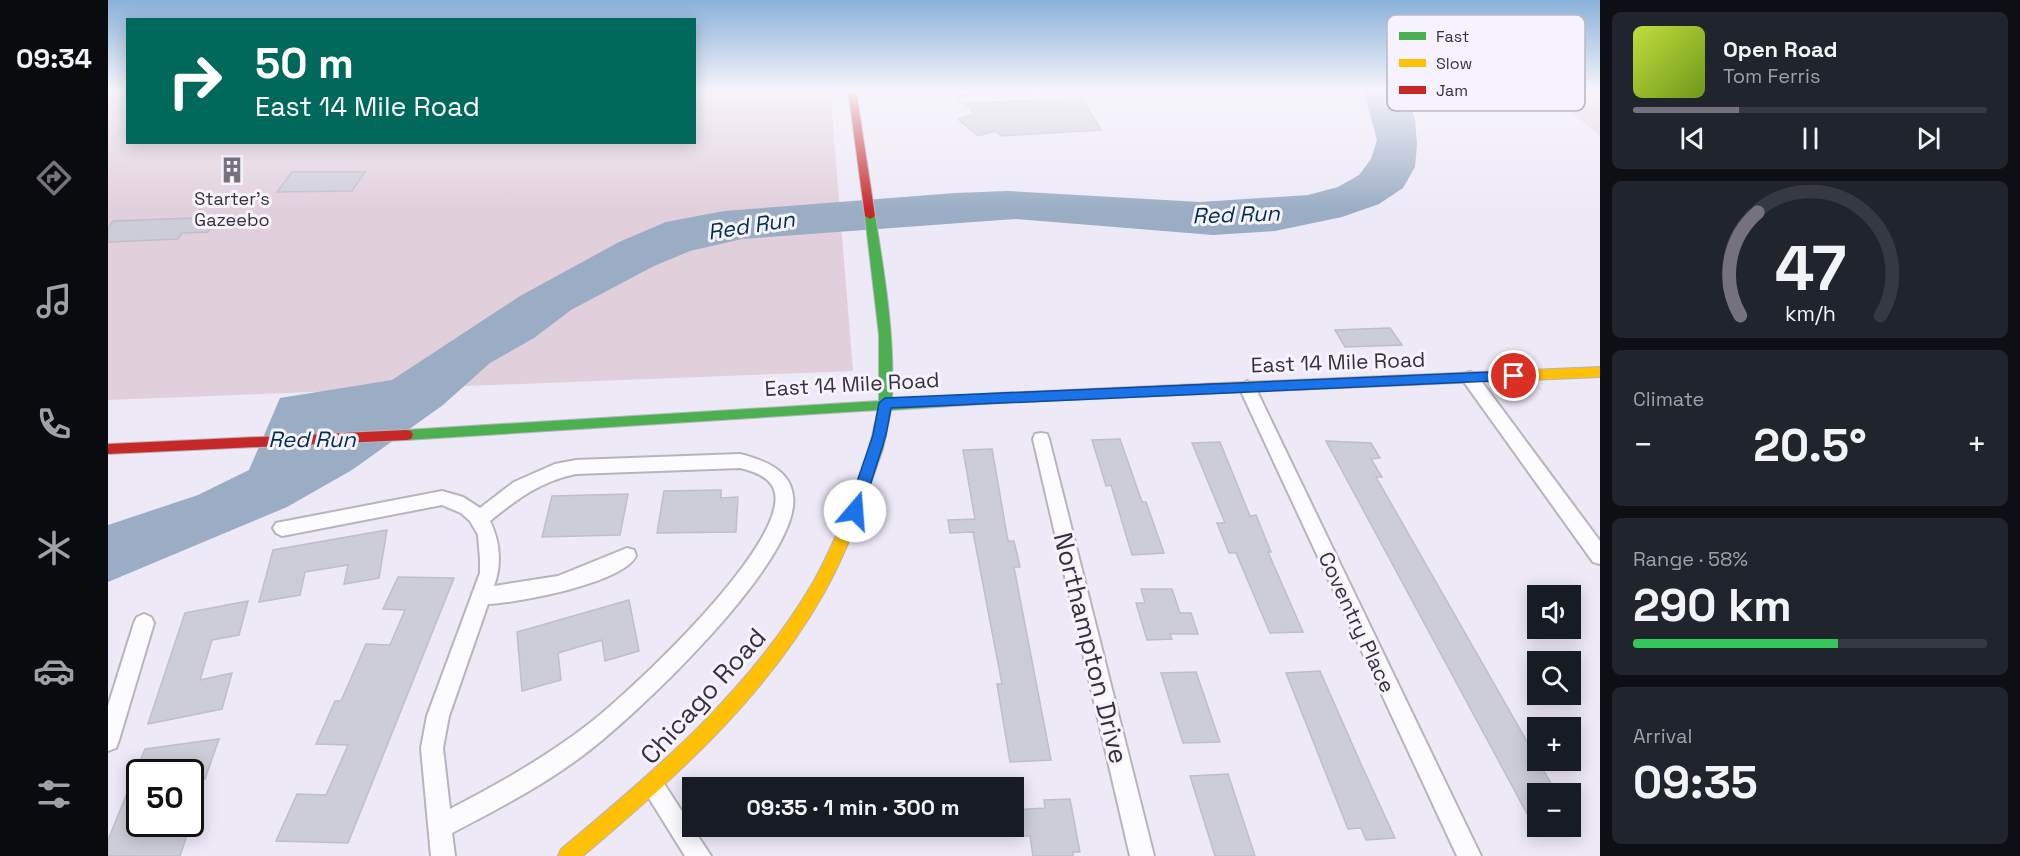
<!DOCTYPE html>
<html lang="en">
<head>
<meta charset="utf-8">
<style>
  :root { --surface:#171b24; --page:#20242c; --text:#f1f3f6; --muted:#9ea1a6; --line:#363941; --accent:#75727d }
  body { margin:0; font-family:"Space Grotesk",sans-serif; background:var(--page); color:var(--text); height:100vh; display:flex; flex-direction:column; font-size:22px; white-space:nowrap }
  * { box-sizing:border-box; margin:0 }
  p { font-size:20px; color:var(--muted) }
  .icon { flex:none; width:33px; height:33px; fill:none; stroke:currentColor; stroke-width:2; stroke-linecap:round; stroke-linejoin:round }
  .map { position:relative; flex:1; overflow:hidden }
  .sheet { display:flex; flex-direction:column; gap:12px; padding:12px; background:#0d0f14; width:420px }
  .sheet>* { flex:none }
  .banner { position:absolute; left:18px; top:18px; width:570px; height:126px; border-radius:0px; box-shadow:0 3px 15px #0003; background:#00695c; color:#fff; overflow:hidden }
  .controls { position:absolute; left:1419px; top:585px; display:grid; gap:12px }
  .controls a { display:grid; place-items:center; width:54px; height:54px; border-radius:0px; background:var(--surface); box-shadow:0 3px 15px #0003; font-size:30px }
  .speed { position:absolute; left:18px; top:759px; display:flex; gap:12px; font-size:30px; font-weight:700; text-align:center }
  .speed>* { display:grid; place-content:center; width:78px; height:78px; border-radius:50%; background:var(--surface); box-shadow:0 3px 15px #0003; line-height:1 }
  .speed .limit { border:3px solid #111; border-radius:9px; background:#fff; color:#111 }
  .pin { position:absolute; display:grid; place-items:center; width:51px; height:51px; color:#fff; margin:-26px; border:3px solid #fff; border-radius:50%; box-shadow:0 2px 6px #0007 }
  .me { position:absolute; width:66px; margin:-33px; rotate:18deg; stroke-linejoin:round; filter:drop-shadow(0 0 4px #0008) }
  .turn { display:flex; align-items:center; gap:21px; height:126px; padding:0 30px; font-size:27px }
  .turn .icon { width:78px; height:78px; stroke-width:2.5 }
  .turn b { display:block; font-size:42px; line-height:51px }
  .big { font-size:45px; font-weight:800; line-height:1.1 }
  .sheet .card { flex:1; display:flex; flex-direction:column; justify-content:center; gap:9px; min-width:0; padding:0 21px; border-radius:9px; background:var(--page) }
  .sheet .dial { align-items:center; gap:0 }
  .dial svg { height:156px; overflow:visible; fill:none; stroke:var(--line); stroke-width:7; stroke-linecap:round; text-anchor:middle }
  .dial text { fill:var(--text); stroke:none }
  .song { display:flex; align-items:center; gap:18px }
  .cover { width:72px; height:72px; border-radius:9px; background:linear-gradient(135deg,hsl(70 70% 55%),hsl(80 70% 35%)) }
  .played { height:6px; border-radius:3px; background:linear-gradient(90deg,var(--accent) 30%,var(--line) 30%) }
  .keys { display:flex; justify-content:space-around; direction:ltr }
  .heat { display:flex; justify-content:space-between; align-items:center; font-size:33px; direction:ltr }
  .charge { height:9px; border-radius:4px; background:linear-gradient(90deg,#34c759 58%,var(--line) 0) }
  .trip { position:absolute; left:574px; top:777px; width:342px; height:60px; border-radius:0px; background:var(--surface); box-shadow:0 3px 15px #0003; font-weight:800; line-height:60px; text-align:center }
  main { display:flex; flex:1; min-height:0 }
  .menu { display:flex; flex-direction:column; width:108px; justify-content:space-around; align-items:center; background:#090b0e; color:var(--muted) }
  .menu .icon { width:42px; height:42px }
  .menu .selected { color:var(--accent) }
  .menu b { font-size:27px; color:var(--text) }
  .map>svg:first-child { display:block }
  .green { fill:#e1cfdc }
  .water { fill:#9aadc4 }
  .building { fill:#cdcdd8; stroke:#bfbec9; stroke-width:1.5 }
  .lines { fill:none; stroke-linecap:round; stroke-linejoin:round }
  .lane-casing { stroke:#b7b4be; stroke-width:8 }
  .street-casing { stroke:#b7b4be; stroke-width:4 }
  .fast-casing { stroke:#b7b4be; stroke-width:2 }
  .slow-casing { stroke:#b7b4be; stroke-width:2 }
  .jam-casing { stroke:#b7b4be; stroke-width:2 }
  .lane { stroke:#fcfcfe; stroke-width:6 }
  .street { fill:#fcfcfe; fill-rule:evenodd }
  .fast { fill:#4caf50; fill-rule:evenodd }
  .slow { fill:#ffc107; fill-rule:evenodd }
  .jam { fill:#c62828; fill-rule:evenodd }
  .route { fill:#1a73e8; stroke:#114b97; stroke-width:1.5 }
  .labels { text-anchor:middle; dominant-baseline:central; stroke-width:6; stroke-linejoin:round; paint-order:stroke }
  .far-poi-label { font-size:18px; fill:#35323c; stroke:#f6f3fe }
  .street-label { font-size:21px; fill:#35323c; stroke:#f6f3fe }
  .water-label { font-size:22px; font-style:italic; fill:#002e52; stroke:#f6f3fe }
  .near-street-label { font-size:26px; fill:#35323c; stroke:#f6f3fe }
  .key { fill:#f6f3fe; stroke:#bcb9c4; stroke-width:1.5 }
  .key-label { font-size:16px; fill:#35323c }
</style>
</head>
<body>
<main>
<nav class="menu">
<b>09:34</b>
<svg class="icon selected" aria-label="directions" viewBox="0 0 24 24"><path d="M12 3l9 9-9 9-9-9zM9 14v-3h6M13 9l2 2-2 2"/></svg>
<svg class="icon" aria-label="music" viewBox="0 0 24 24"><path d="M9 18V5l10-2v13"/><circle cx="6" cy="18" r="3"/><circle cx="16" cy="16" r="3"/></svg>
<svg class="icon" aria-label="phone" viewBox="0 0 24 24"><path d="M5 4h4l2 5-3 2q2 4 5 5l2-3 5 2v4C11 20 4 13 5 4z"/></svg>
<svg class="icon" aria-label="climate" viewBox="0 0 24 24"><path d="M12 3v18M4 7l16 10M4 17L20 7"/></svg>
<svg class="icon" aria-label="car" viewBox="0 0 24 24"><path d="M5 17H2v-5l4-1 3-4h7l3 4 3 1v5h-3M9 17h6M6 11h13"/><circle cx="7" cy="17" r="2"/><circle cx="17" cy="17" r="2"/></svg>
<svg class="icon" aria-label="filters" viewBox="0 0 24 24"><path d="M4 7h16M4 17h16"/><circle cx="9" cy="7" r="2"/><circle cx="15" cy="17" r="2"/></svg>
</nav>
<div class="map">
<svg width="1492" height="856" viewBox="0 0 1492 856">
  <rect width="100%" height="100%" fill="#ede9f7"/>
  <path class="green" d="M0,90H19L20,142H586L587,90H722L745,371L0,400Z
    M1437,90H1492V136Z"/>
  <path class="water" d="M1255,90H1297L1307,119L1309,145L1307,167L1295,188L1271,204L1234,217L1167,231L1105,235L907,219L634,239L582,251L546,266L463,310L426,338L382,363L335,405L244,470L179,507L0,582V525L90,495L141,470L172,398L284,380L412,296L511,242L558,222L616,211L847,193L900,191L1092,202L1200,195L1230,187L1251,175L1263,159L1269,140Z"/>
  <path class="building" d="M840,90H915V92L855,94L850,98Z
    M974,99L993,130L893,136L887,131L870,136L850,119L867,114L858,104Z
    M184,172H257L244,191L169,192Z
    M112,217L100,232L74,233L70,239L0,242V228L5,221Z
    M1282,328L1294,345L1237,347L1227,330Z
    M1012,439L1034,502H1038L1056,553L1024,555L1003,485L998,486L984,440Z
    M1218,441L1263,443L1272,458L1263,459L1274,477H1268L1449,794H1430V834Z
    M1112,442L1142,516L1148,515L1163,552H1160L1195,632L1162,633L1128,553H1121L1109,523H1117L1084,443Z
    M884,449L900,541H906L912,567H906L943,760L902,762L889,684H894L865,532L842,533L840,520L867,519L855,450Z
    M613,490V498L630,497L628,532L549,533L556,491Z
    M520,494L512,535L434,537L444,496Z
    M279,530L271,578L236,584L240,565L197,572L192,595L151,602L165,550Z
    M290,577L346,578L240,843L168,841L189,794L218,795L240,745L208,744L227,701H233L258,644L282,645L297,610L275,609Z
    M1033,589H1064L1072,613H1083L1090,634H1062L1064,639L1039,640L1028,603H1037Z
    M521,600L531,651L497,661L494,640L450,653L453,680L414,691L409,632Z
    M140,601L131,635L104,640L92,680L124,673L114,709L40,724L77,613Z
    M1212,671L1253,764L1287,838L1258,840L1253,828L1240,829L1178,673Z
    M1088,672L1112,742L1075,743L1053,673Z
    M111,739L97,779L82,781V772H32V824H49L45,834L81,829L72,856H0V840L37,749Z
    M1120,774L1147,856H1107L1082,776Z
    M962,799L972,852H965V856H925L922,836H906V810L937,808L936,800Z"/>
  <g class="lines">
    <g class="lane-casing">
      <path id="lane" d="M855,99L922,97L937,90"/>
    </g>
    <g class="street-casing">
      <path id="street" d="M1362,372L1368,374L1492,541V564L1485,562L1356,382L1354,378L1356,374Z
        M1139,381L1147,387L1373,856H1349L1131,387Z
        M933,433L939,434L941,439L1046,856H1022L925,439L927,434Z
        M632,454C655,460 682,469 685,496C694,560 521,723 470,759C431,788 387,810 344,833L347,856H323L313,748L319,716L372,573V559L370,535L362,521L353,513L334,505L174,536L168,533L165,528L168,523L334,491L355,497L372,508L406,482L447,464L468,460ZM632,468C645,471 664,477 667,493C678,546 521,694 478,726C436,758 389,785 342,809L335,748L341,716L380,604C410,603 515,583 528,556L526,550L519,548L450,576L386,586C394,564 392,542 382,521C409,499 433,481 468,474Z
        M36,614L43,617L46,623L11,740L8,748L0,751V706L26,623L29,617Z
        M545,776L553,779L603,856H577L534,787L537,779Z"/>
    </g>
    <g class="fast-casing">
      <path id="fast" d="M762,213L767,216C777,277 787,338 784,400L890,393L897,398L890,403L783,410L775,449L758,497L753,499L748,497L746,493L761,449L770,410L298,440L293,439L291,435L293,431L298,430L771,401V335L757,216Z"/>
    </g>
    <g class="slow-casing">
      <path id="slow" d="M1492,367V377L1113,393L1107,388L1113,383Z
        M753,487L758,489L760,493C747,527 734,561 716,593C657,698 566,779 475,856H450L453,849C547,771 641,691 704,584C721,555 733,524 746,493L748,489Z"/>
    </g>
    <g class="jam-casing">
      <path id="jam" d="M740,90H748L767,216L762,219L757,216Z
        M1113,383L1119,388L1113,393L890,403L883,398L890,393Z
        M298,430L303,431L305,435L303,439L298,440L0,454V444Z"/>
    </g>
    <use href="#lane" class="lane"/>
    <use href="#street" class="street"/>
    <use href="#fast" class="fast"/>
    <use href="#slow" class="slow"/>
    <use href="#jam" class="jam"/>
  </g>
  <linearGradient id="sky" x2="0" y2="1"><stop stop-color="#89b1da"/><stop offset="0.43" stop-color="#f7f5fb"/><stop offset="1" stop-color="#f7f5fb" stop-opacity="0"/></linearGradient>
  <rect width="1492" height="210" fill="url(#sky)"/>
  <path class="route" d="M1406,371L1412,376L1406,380L783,408L778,435L754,511L747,517L739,511L765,435L771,403L777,398Z"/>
  <defs>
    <g id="building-bare" transform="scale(2.07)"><path d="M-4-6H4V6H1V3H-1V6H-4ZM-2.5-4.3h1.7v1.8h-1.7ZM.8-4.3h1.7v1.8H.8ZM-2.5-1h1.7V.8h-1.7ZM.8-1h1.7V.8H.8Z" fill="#75727d" stroke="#f6f3fe" stroke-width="2.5" paint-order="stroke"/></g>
  </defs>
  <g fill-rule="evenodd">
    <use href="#building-bare" x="124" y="170"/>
  </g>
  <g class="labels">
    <g class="far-poi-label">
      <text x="124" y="198">Starter's<tspan x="124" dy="21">Gazeebo</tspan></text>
    </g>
    <g class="street-label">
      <text transform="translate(1230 362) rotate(-2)">East 14 Mile Road</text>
      <text transform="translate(744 384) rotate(-3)">East 14 Mile Road</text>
      <text transform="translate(1249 622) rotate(65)">Coventry Place</text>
    </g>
    <g class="water-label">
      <text transform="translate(1128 214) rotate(-2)">Red Run</text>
      <text transform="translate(643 225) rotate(-9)">Red Run</text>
      <text x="204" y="439">Red Run</text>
    </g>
    <g class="near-street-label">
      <text transform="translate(983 648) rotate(76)">Northampton Drive</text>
      <text transform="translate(595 696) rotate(-48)">Chicago Road</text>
    </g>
  </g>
  <rect x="1279" y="15" width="198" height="96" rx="9" class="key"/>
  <rect x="1291" y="32" width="27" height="8" fill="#4caf50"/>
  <rect x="1291" y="59" width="27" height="8" fill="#ffc107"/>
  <rect x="1291" y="86" width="27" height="8" fill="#c62828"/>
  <g class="key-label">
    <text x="1328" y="42">Fast</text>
    <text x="1328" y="69">Slow</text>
    <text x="1328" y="96">Jam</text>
  </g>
</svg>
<div class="controls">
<a><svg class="icon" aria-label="sound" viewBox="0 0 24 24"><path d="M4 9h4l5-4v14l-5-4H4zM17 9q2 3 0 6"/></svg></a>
<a><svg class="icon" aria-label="search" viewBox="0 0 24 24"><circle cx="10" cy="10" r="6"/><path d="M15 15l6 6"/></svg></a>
<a>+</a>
<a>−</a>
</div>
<div class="speed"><div class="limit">50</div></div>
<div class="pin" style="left:1406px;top:376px;background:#d93025"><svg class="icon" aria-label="arrive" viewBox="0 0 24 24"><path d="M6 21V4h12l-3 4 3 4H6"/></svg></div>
<svg class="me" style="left:747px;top:511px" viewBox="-20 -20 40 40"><circle r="19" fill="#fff"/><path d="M0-13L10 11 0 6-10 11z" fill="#1a73e8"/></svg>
<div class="trip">09:35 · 1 min · 300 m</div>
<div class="banner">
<div class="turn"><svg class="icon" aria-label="right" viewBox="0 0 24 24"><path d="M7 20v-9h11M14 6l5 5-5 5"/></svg><div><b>50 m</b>East 14 Mile Road</div></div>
</div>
</div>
<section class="sheet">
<div class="card">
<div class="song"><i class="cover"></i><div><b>Open Road</b><p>Tom Ferris</p></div></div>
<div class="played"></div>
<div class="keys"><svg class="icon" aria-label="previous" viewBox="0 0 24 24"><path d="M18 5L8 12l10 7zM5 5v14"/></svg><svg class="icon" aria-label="pause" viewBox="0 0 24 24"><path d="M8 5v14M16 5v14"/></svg><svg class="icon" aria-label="next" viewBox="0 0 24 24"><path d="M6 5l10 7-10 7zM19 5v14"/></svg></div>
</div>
<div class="card dial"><svg viewBox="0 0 100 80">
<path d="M14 69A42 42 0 1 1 86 69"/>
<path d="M14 69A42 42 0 0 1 23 16" stroke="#75727d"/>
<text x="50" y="56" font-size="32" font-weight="700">47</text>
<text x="50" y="72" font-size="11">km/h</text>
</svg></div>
<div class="card"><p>Climate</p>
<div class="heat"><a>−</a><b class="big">20.5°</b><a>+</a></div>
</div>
<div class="card"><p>Range · 58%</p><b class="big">290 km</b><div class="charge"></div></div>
<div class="card"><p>Arrival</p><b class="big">09:35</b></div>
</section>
</main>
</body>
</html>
